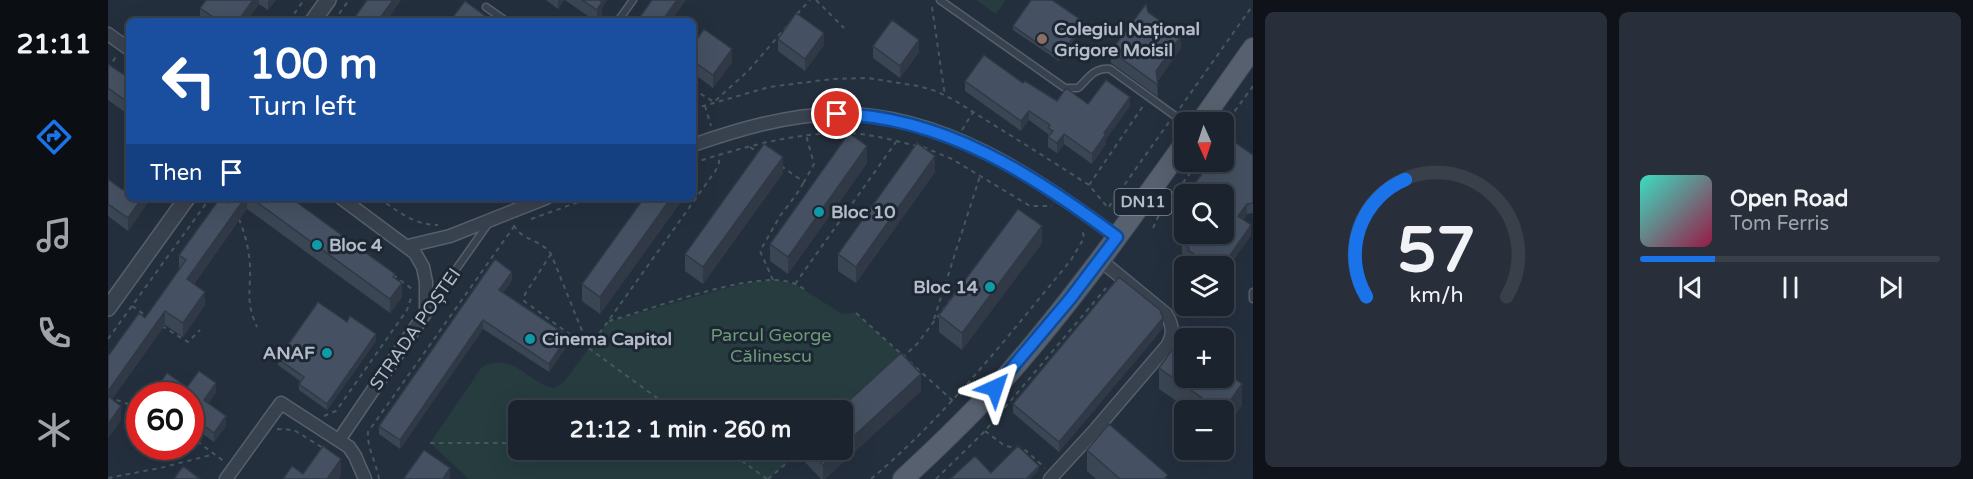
<!DOCTYPE html>
<html lang="en">
<head>
<meta charset="utf-8">
<style>
  :root { --surface:#1b232e; --page:#282f3a; --text:#f1f3f6; --muted:#a0a4aa; --line:#39404a; --accent:#1a73e8 }
  body { margin:0; font-family:"Varela Round",sans-serif; background:var(--page); color:var(--text); height:100vh; display:flex; flex-direction:column; font-size:22px; white-space:nowrap }
  * { box-sizing:border-box; margin:0 }
  p { font-size:20px; color:var(--muted) }
  .icon { flex:none; width:33px; height:33px; fill:none; stroke:currentColor; stroke-width:2; stroke-linecap:round; stroke-linejoin:round }
  .map { position:relative; flex:1; overflow:hidden }
  .panel { display:flex; flex-direction:column; gap:12px; padding:12px; background:#0f1319; width:720px }
  .panel>* { flex:none }
  .guide { position:absolute; left:18px; top:18px; width:570px; height:183px; border-radius:9px; box-shadow:0 6px 24px #0002,0 0 0 2px var(--line); background:#1a4fa0; color:#fff; overflow:hidden }
  .needle { width:39px; rotate:177deg }
  .tools { position:absolute; left:1066px; top:112px; display:grid; gap:12px }
  .tools a { display:grid; place-items:center; width:60px; height:60px; border-radius:9px; background:var(--surface); box-shadow:0 6px 24px #0002,0 0 0 2px var(--line); font-size:30px }
  .speed { position:absolute; left:18px; top:382px; display:flex; gap:12px; font-size:30px; font-weight:700; text-align:center }
  .speed>* { display:grid; place-content:center; width:78px; height:78px; border-radius:50%; background:var(--surface); box-shadow:0 6px 24px #0002,0 0 0 2px var(--line); line-height:1 }
  .speed .limit { border:9px solid #d22; background:#fff; color:#111 }
  .pin { position:absolute; display:grid; place-items:center; width:51px; height:51px; color:#fff; margin:-26px; border:3px solid #fff; border-radius:50%; box-shadow:0 2px 6px #0007 }
  .me { position:absolute; width:66px; margin:-33px; rotate:42deg; stroke-linejoin:round; filter:drop-shadow(0 0 4px #0008) }
  .turn { display:flex; align-items:center; gap:21px; height:126px; padding:0 24px; font-size:27px }
  .turn .icon { width:78px; height:78px; stroke-width:2.5 }
  .turn b { display:block; font-size:42px; line-height:51px }
  .then { display:flex; align-items:center; height:57px; padding:0 24px; background:#0003; gap:12px; font-size:22px }
  .panel .tile { flex:1; display:flex; flex-direction:column; justify-content:center; gap:9px; min-width:0; padding:0 21px; border-radius:9px; background:var(--page) }
  .panel .dial { align-items:center; gap:0 }
  .dial svg { height:156px; overflow:visible; fill:none; stroke:var(--line); stroke-width:7; stroke-linecap:round; text-anchor:middle }
  .dial text { fill:var(--text); stroke:none }
  .song { display:flex; align-items:center; gap:18px }
  .cover { width:72px; height:72px; border-radius:9px; background:linear-gradient(135deg,hsl(170 70% 55%),hsl(340 70% 35%)) }
  .played { height:6px; border-radius:3px; background:linear-gradient(90deg,var(--accent) 25%,var(--line) 25%) }
  .keys { display:flex; justify-content:space-around; direction:ltr }
  .panel .tiles { flex:1; display:grid; gap:12px; grid-template-columns:repeat(2,1fr) }
  .trip { position:absolute; left:400px; top:400px; width:345px; height:60px; border-radius:9px; background:var(--surface); box-shadow:0 6px 24px #0002,0 0 0 2px var(--line); font-weight:700; line-height:60px; text-align:center }
  main { display:flex; flex:1; min-height:0 }
  .dock { display:flex; flex-direction:column; width:108px; justify-content:space-around; align-items:center; background:#0b0e12; color:var(--muted) }
  .dock .icon { width:42px; height:42px }
  .dock .current { color:var(--accent) }
  .dock b { font-size:27px; color:var(--text) }
  .map>svg:first-child { display:block }
  .green { fill:#263c3f }
  .lines { fill:none; stroke-linecap:round; stroke-linejoin:round }
  .service-casing { stroke:#565f6c; stroke-width:9 }
  .minor-casing { stroke:#565f6c; stroke-width:15 }
  .tertiary-casing { stroke:#565f6c; stroke-width:18 }
  .primary-casing { stroke:#414a57; stroke-width:22 }
  .path { stroke:#44595c; stroke-width:2; stroke-dasharray:4.5 4.5; stroke-linecap:butt }
  .service { stroke:#38414e; stroke-width:6 }
  .minor { stroke:#38414e; stroke-width:12 }
  .tertiary { stroke:#38414e; stroke-width:15 }
  .primary { stroke:#56606e; stroke-width:20 }
  .wall { fill:#3b4654 }
  .shaded-wall { fill:#303945 }
  .building { fill:#455162; stroke:#303945; stroke-width:1.5 }
  .route-casing { stroke:#114b97; stroke-width:15 }
  .route { stroke:#1a73e8; stroke-width:10 }
  .education-dot { fill:#8d6e63; stroke:#1d2633; stroke-width:2 }
  .culture-dot { fill:#0f9aa8; stroke:#1d2633; stroke-width:2 }
  .labels { text-anchor:middle; dominant-baseline:central; stroke-width:6; stroke-linejoin:round; paint-order:stroke }
  .shield { fill:#1d2633; stroke:#878f9c; stroke-width:1.5 }
  .shield-label { font-size:16px; font-weight:bold; fill:#b4bcc9 }
  .poi-label { font-size:18px; font-weight:bold; fill:#b4bcc9; stroke:#1d2633; text-anchor:start }
  .street-label { font-size:18px; fill:#b4bcc9; stroke:#1d2633 }
  .park-label { font-size:18px; fill:#6b9a76; stroke:#1d2633 }
</style>
</head>
<body>
<main>
<nav class="dock">
<b>21:11</b>
<svg class="icon current" aria-label="directions" viewBox="0 0 24 24"><path d="M12 3l9 9-9 9-9-9zM9 14v-3h6M13 9l2 2-2 2"/></svg>
<svg class="icon" aria-label="music" viewBox="0 0 24 24"><path d="M9 18V5l10-2v13"/><circle cx="6" cy="18" r="3"/><circle cx="16" cy="16" r="3"/></svg>
<svg class="icon" aria-label="phone" viewBox="0 0 24 24"><path d="M5 4h4l2 5-3 2q2 4 5 5l2-3 5 2v4C11 20 4 13 5 4z"/></svg>
<svg class="icon" aria-label="climate" viewBox="0 0 24 24"><path d="M12 3v18M4 7l16 10M4 17L20 7"/></svg>
</nav>
<div class="map">
<svg width="1145" height="479" viewBox="0 0 1145 479">
  <rect width="100%" height="100%" fill="#242f3e"/>
  <path class="green" d="M868,0H898L888,14Z
    M667,280L687,284L734,314L748,313L796,357L735,411H411V450H694L660,479H361L322,443L374,367C405,351 420,383 446,388L456,382L500,322L611,290L644,282Z"/>
  <g class="lines">
    <g class="service-casing">
      <path id="service" d="M832,0L957,88H970C980,79 986,67 1002,69L1077,123
        M378,7L398,21
        M510,21L525,0
        M1145,292V299
        M320,309L380,224"/>
    </g>
    <g class="minor-casing">
      <path id="minor" d="M0,34L21,49
        M585,145C631,129 679,115 728,114C831,111 930,178 1009,237
        M300,246L342,236L438,198
        M231,440L318,312V282L315,267L307,253L233,198
        M118,479L173,403L241,447L247,456L257,479
        M942,479L988,429L1059,346C1066,334 1065,325 1058,314L991,259"/>
    </g>
    <g class="tertiary-casing">
      <path id="tertiary" d="M205,21L220,0
        M0,308L79,198"/>
    </g>
    <g class="primary-casing">
      <path id="primary" d="M1092,123L1145,48
        M795,479C832,445 868,410 902,372C965,300 1021,221 1077,143"/>
    </g>
    <path class="path" d="M708,0L736,28
      M824,7L837,96
      M689,14L702,0
      M181,21L196,0
      M226,21L241,0
      M0,69L9,55
      M585,89L606,102L641,70L680,25
      M597,106L603,126
      M1072,108L1145,5
      M585,109L661,87L724,79L760,78L810,86L828,91L846,100L945,162L981,185L1000,208L1061,122
      M1116,126L1145,86
      M854,130L865,112
      M642,147L652,154
      M815,147L844,159L922,206H944
      M585,163C635,147 688,132 741,133C764,134 787,141 809,146
      M673,166L696,182L706,164L698,135
      M981,185L1035,106
      M115,198L118,200
      M271,198C289,211 306,225 330,225
      M131,219C137,234 141,249 142,266C143,291 137,301 149,327
      M423,219L482,198
      M406,225C412,240 434,240 443,254L481,348
      M1045,228L1050,217L1090,162
      M443,254L417,294L416,301L567,411
      M285,275L304,289
      M665,280L652,251L672,216L688,195L696,182
      M687,284L788,142
      M24,306L41,318
      M748,313L845,401
      M826,319L872,176
      M501,321C544,309 635,274 677,281C685,282 691,286 698,290
      M54,326L80,342L92,330
      M0,339L102,198
      M481,348L608,170L611,163V155
      M794,358L809,344L855,283
      M0,397L32,408
      M216,416L228,411L299,310L304,295
      M169,429L186,430L215,448
      M877,431L897,446L916,449L937,468
      M82,436L117,462
      M322,443H411
      M570,450L623,452
      M619,450L659,479
      M0,478L52,468L107,454
      M271,479C268,462 259,448 260,432L407,225
      M660,479L694,450
      M763,479C839,415 900,336 963,260L976,238L974,228
      M828,479L877,431L998,288"/>
    <use href="#service" class="service"/>
    <use href="#minor" class="minor"/>
    <use href="#tertiary" class="tertiary"/>
    <use href="#primary" class="primary"/>
  </g>
  <path class="wall" d="M98,0H168L160,10L151,4L139,21H93L92,20V8Z
    M438,0H456L450,9Z
    M457,0H499L494,8V15L490,21H487Z
    M1040,12L1073,48L1049,82L1050,97L1003,63V51Z
    M976,25L951,61L905,30V26Z
    M670,39L716,45L697,71L670,51Z
    M585,45L624,62L605,88L585,73Z
    M765,46L811,52L792,78L765,58Z
    M0,64L21,78V115L0,100Z
    M857,81L915,83L949,101L980,104L1022,106L998,139V144L984,164L956,144L949,153L940,147V134L921,120L913,131L857,91Z
    M1145,155V213L1139,214L1135,220L1143,235L1116,274V267H1090L1080,260V257L1074,253V243L1079,236L1071,230V220L1075,215V204L1077,197V234H1116L1109,169Z
    M759,163L680,274L662,261V244Z
    M827,172L748,283L730,271V254Z
    M675,173L595,284L577,271V254Z
    M0,179L21,198H43L20,231L0,216Z
    M125,198H183L287,279L294,297L282,313L139,209L86,284L97,305L75,337L57,325L4,399L13,420L0,438V356L37,318L71,269V255Z
    M572,198V203L492,314L474,301V284Z
    M934,243L854,350L831,332V315Z
    M404,280L395,293L460,344L441,372L375,329L292,449L271,434V426Z
    M239,322L268,341L219,410L191,390V384L192,381L170,365V359Z
    M1055,328L951,452L905,413V404Z
    M1051,368L1134,405L1116,431V411H1083L1051,389Z
    M47,390L108,392L100,404L118,426L106,442L82,425V396H47Z
    M813,391L717,479H713L695,460V450H735Z
    M979,450L1060,479H988L979,471Z"/>
  <path class="shaded-wall" d="M145,0H151V4L139,21H130Z
    M160,0H168L160,10Z
    M285,0H293L279,21H270Z
    M450,0H456L450,9Z
    M491,0H499L494,8V15L489,21V10Z
    M569,0H578L563,21H554Z
    M976,22V25L951,61V58Z
    M716,33V45L697,71V59Z
    M1073,36V48L1048,83V71Z
    M811,40V52L792,78V66Z
    M624,49V62L605,88V75Z
    M1022,97V106L998,139V144L984,164V154L996,133Z
    M921,111V120L913,131V121Z
    M956,134V144L949,153V143Z
    M759,146V163L680,274V257Z
    M827,156V172L748,283V267Z
    M675,157V173L595,284V267Z
    M34,198H43L20,231V218Z
    M137,198H139V209L79,293V279Z
    M563,198H572V203L492,314V297Z
    M1139,204V214L1130,226V216Z
    M1143,225V235L1116,274V267H1114Z
    M934,226V243L854,350V333Z
    M404,272V280L391,299V290Z
    M294,283V297L282,313V299Z
    M97,292V305L75,337V323Z
    M57,311V325L0,405V391Z
    M1055,318V328L951,452V442Z
    M375,320V329L292,449V440Z
    M268,334V341L219,410V404Z
    M460,336V344L441,372V364Z
    M813,374V391L717,479H715V465L731,450H735V446Z
    M108,383V392L96,410V400Z
    M1134,384V405L1116,431L1115,411Z
    M13,406V420L0,438V424Z
    M118,416V426L106,442V433Z
    M233,459V475L231,479H219Z
    M931,466V470L922,479H918Z
    M342,468V479H335Z"/>
  <path class="building" d="M98,0H145L130,21H111L92,8Z
    M259,0H285L270,21H244Z
    M474,0H491L494,2L489,10Z
    M544,0H569L554,21H529Z
    M923,0H944L976,22L951,58L905,26Z
    M357,1L384,21H348L344,18Z
    M1038,4L1040,12L1073,36L1048,71L1050,85L1003,51Z
    M688,13L716,33L697,59L670,39Z
    M784,20L811,40L792,66L765,46Z
    M596,29L624,49L605,75L585,61V45Z
    M876,55L915,83L917,81L949,101L958,88L980,104L998,80L1022,97L996,133L998,134L984,154L956,134L949,143L940,137L945,131L940,128L942,125L921,111L913,121L857,81Z
    M0,64L21,78V103L0,88Z
    M741,133L759,146L680,257L662,244Z
    M809,143L827,156L748,267L730,254Z
    M1128,143L1145,155V203L1139,204L1130,216L1143,225L1114,267H1105L1080,250L1081,248L1074,243L1080,234H1116V195H1078L1102,163L1109,169L1114,162H1116V159Z
    M656,144L675,157L595,267L577,254Z
    M0,179L15,190L21,180V198H34L20,218L0,204Z
    M112,198H114L121,203L125,198H137L79,279L97,292L75,323L57,311L0,391V356L31,313L37,318L78,260L71,255Z
    M143,198H183L287,274L285,277L294,283L282,299Z
    M536,198H563L492,297L474,284Z
    M910,209L934,226L854,333L831,315Z
    M1077,212V225L1071,220Z
    M387,259L404,272L391,290L460,336L441,364L375,320L292,440L271,426Z
    M1011,277L1052,310L1055,318L951,442L905,404Z
    M210,302L239,322L242,316L268,334L219,404L191,384L196,377L170,359Z
    M1071,340L1077,344V378H1116V371L1134,384L1115,411H1113L1051,368Z
    M793,353L813,374L735,446V411H730Z
    M91,371L108,383L96,400L118,416L106,433L82,416V396H55L47,390L59,373L79,387Z
    M0,396L13,406L0,424Z
    M1001,424L1060,475L1056,479H1012L979,450Z
    M215,446L233,459L219,479H175L184,466L195,474Z
    M910,446L931,466L918,479H842L867,456L883,473Z
    M316,450L342,468L335,479H298L296,478Z
    M701,450H731L715,465Z
    M75,466L92,479H66Z"/>
  <g class="lines">
    <g class="route-casing">
      <path id="route" d="M729,114C835,116 927,176 1009,237L962,299L887,388"/>
    </g>
    <use href="#route" class="route"/>
  </g>
  <circle class="education-dot" cx="934" cy="39" r="6"/>
  <g class="culture-dot">
    <circle cx="711" cy="212" r="6"/>
    <circle cx="209" cy="245" r="6"/>
    <circle cx="882" cy="287" r="6"/>
    <circle cx="422" cy="339" r="6"/>
    <circle cx="219" cy="353" r="6"/>
  </g>
  <g class="labels">
    <rect class="shield" x="1006.5" y="189" width="57" height="26" rx="4.5"/>
    <g class="shield-label">
      <text x="1035" y="202">DN11</text>
    </g>
    <g class="poi-label">
      <text x="946" y="29">Colegiul Național<tspan x="946" dy="21">Grigore Moisil</tspan></text>
      <text x="723" y="212">Bloc 10</text>
      <text x="221" y="245">Bloc 4</text>
      <text x="870" y="287" text-anchor="end">Bloc 14</text>
      <text x="434" y="339">Cinema Capitol</text>
      <text x="207" y="353" text-anchor="end">ANAF</text>
    </g>
    <g class="street-label">
      <text transform="translate(307 329) rotate(-55)">STRADA POȘTEI</text>
    </g>
    <g class="park-label">
      <text x="663" y="335">Parcul George<tspan x="663" dy="21">Călinescu</tspan></text>
    </g>
  </g>
</svg>
<div class="tools">
<a><svg class="needle" viewBox="-14 -14 28 28"><path d="M0-13l5 13h-10z" fill="#e53935"/><path d="M0 13l5-13h-10z" fill="#a0a4aa"/></svg></a>
<a><svg class="icon" aria-label="search" viewBox="0 0 24 24"><circle cx="10" cy="10" r="6"/><path d="M15 15l6 6"/></svg></a>
<a><svg class="icon" aria-label="layers" viewBox="0 0 24 24"><path d="M12 4l9 5-9 5-9-5zM3 14l9 5 9-5"/></svg></a>
<a>+</a>
<a>−</a>
</div>
<div class="speed"><div class="limit">60</div></div>
<div class="pin" style="left:729px;top:114px;background:#d93025"><svg class="icon" aria-label="arrive" viewBox="0 0 24 24"><path d="M6 21V4h12l-3 4 3 4H6"/></svg></div>
<svg class="me" style="left:887px;top:388px" viewBox="-20 -20 40 40"><path d="M0-17L14 15 0 8-14 15z" fill="#1a73e8" stroke="#fff" stroke-width="4"/></svg>
<div class="trip">21:12 · 1 min · 260 m</div>
<div class="guide">
<div class="turn"><svg class="icon" aria-label="left" viewBox="0 0 24 24"><path d="M17 20v-9H6M10 6l-5 5 5 5"/></svg><div><b>100 m</b>Turn left</div></div>
<div class="then">Then<svg class="icon" aria-label="arrive" viewBox="0 0 24 24"><path d="M6 21V4h12l-3 4 3 4H6"/></svg></div>
</div>
</div>
<section class="panel">
<div class="tiles">
<div class="tile dial"><svg viewBox="0 0 100 80">
<path d="M14 69A42 42 0 1 1 86 69"/>
<path d="M14 69A42 42 0 0 1 34 9" stroke="#1a73e8"/>
<text x="50" y="56" font-size="32" font-weight="700">57</text>
<text x="50" y="72" font-size="11">km/h</text>
</svg></div>
<div class="tile">
<div class="song"><i class="cover"></i><div><b>Open Road</b><p>Tom Ferris</p></div></div>
<div class="played"></div>
<div class="keys"><svg class="icon" aria-label="previous" viewBox="0 0 24 24"><path d="M18 5L8 12l10 7zM5 5v14"/></svg><svg class="icon" aria-label="pause" viewBox="0 0 24 24"><path d="M8 5v14M16 5v14"/></svg><svg class="icon" aria-label="next" viewBox="0 0 24 24"><path d="M6 5l10 7-10 7zM19 5v14"/></svg></div>
</div>
</div>
</section>
</main>
</body>
</html>
